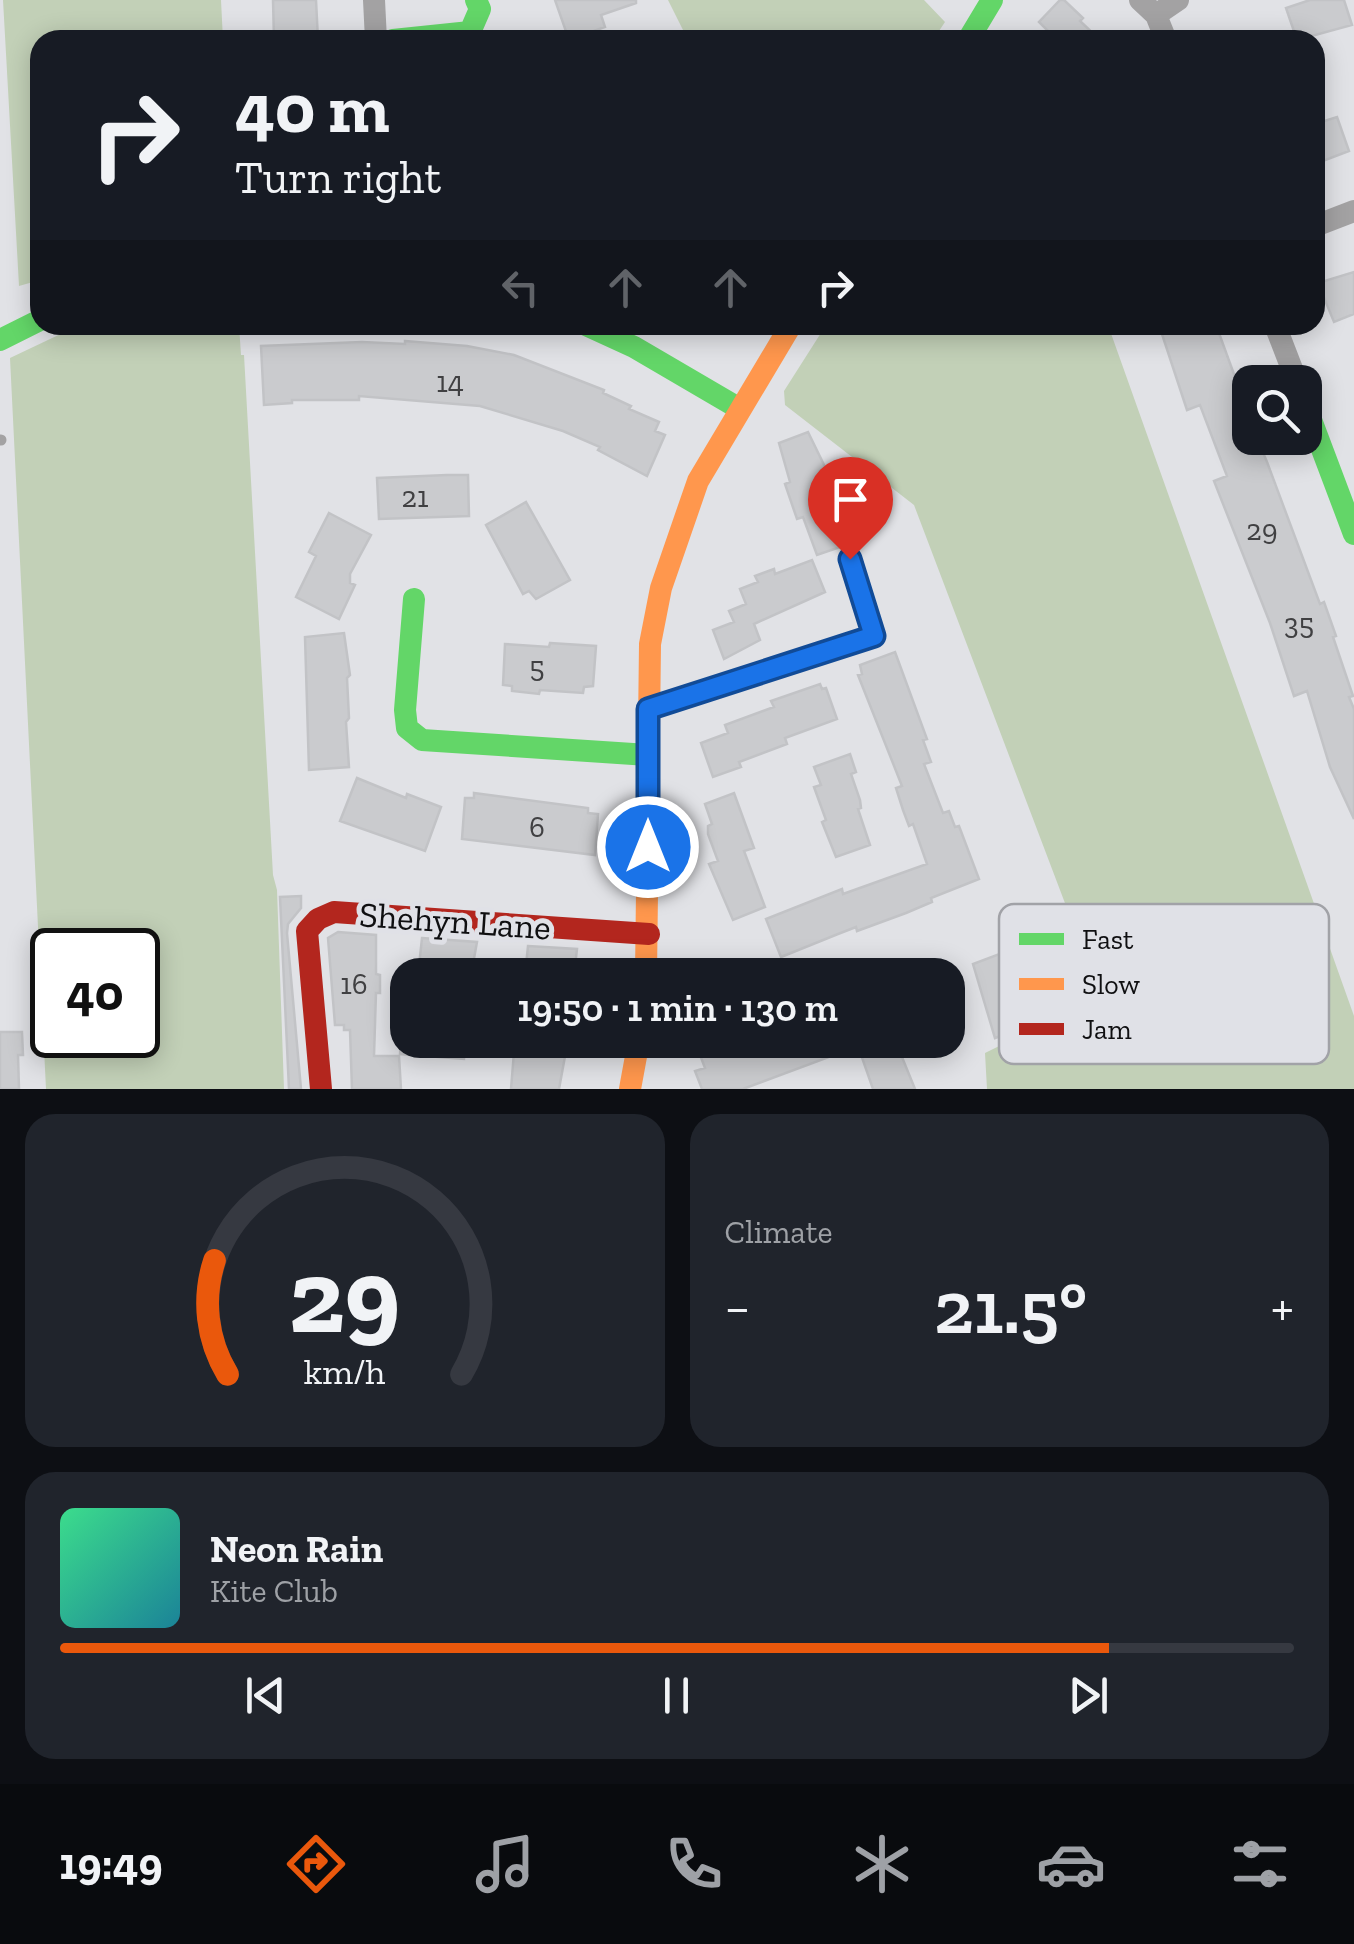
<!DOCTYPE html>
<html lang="en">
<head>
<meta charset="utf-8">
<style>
  :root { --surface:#171b24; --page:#20242c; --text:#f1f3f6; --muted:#9ea1a6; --line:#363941; --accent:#ea580c }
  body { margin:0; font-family:"Zilla Slab",serif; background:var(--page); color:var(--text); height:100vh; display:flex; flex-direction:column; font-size:38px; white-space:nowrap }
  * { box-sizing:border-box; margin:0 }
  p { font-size:32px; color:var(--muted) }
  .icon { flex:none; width:55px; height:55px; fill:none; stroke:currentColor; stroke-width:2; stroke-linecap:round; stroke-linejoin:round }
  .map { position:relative; height:1089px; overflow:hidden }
  .side { display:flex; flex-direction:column; gap:25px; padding:25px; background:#0d0f14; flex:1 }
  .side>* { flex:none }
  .guide { position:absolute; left:30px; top:30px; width:1295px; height:305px; border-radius:30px; box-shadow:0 5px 25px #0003; background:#171b24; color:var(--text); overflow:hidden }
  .fabs { position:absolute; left:1232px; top:365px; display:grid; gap:20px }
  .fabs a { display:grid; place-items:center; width:90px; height:90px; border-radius:20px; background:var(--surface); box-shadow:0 5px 25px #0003; font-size:50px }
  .speed { position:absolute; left:30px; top:928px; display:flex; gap:20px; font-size:50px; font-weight:700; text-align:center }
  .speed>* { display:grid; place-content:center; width:130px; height:130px; border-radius:50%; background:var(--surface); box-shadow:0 5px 25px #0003; line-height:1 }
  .speed .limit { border:5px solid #111; border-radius:15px; background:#fff; color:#111 }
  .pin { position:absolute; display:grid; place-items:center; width:85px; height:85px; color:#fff; margin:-102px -42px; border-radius:50% 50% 50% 0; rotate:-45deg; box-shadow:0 0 10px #0007 }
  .pin .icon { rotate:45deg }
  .me { position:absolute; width:110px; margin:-55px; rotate:0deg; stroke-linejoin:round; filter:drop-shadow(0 0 8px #0008) }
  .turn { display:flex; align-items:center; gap:35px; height:210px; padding:0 40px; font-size:45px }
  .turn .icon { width:130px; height:130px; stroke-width:2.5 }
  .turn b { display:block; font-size:70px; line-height:85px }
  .lanes { display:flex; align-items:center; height:95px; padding:0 40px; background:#0003; justify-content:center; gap:50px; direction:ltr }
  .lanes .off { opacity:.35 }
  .big { font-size:75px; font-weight:600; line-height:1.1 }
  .side .widget { flex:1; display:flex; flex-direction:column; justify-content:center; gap:15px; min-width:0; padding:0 35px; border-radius:30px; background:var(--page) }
  .side .dial { align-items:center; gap:0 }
  .dial svg { height:260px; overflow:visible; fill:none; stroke:var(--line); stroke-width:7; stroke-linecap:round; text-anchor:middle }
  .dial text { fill:var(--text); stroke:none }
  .song { display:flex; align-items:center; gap:30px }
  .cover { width:120px; height:120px; border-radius:15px; background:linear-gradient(135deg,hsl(150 70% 55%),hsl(190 70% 35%)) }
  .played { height:10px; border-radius:5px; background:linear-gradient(90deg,var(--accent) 85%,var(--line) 85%) }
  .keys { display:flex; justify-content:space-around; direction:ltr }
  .heat { display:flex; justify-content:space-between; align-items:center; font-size:55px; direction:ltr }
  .side .tiles { flex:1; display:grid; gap:25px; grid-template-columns:1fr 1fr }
  .widget:last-child { grid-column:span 2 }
  .trip { position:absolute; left:390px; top:958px; width:575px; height:100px; border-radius:30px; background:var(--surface); box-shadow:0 5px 25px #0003; font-weight:600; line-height:100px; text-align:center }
  .tabs { display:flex; height:160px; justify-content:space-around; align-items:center; background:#090b0e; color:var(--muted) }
  .tabs .icon { width:70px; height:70px }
  .tabs .current { color:var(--accent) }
  .tabs b { font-size:45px; color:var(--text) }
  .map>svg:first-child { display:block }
  .green { fill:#c2d0b7; fill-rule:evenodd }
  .building { fill:#cacbce; stroke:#c2c3c6; stroke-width:2.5 }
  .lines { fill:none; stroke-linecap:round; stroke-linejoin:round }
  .lane { stroke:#a3a2a3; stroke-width:11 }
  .street { stroke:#a3a2a3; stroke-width:22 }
  .fast { stroke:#63d668; stroke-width:22 }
  .slow { stroke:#ff974d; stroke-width:22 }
  .jam { stroke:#b3261e; stroke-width:22 }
  .route-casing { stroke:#114b97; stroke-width:25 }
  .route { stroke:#1a73e8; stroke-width:18 }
  .labels { text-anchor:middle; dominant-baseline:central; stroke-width:10; stroke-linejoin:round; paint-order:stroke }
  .number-label { font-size:30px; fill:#404042 }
  .street-label { font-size:35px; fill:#0f0f11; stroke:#e0e1e7 }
  .key { fill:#e0e1e7; stroke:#a1a2a7; stroke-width:2.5 }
  .key-label { font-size:28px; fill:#0f0f11 }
</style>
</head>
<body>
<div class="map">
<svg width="1354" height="1089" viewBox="0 0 1354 1089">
  <rect width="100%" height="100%" fill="#e1e2e6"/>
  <path class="green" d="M3,0H221L223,40H40V280L19,286Z
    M668,0H924L945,22L933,40H688Z
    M110,325H239L241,355H244L273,875L277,890L284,1089H46L10,358L69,330ZM138,950V1035H52V950Z
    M826,325H1108L1354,1016V1089H987L985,1053L1046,1023L1082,948L914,505L785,405L784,391Z"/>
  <path class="building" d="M273,0H316L318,40H274Z
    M555,0H636V3L601,15L605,27L569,40Z
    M1060,0H1064L1083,18L1080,21L1100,40H1057L1039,22Z
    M1310,0H1344L1352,25L1297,40L1286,8Z
    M1337,117L1349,151L1315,164V124Z
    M1354,272V314L1334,322L1318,283Z
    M1159,325H1216L1250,418V446L1259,443L1267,462L1320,604L1324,602L1336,636L1333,637L1353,696L1349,697L1354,709V819L1330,767L1307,691L1294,696L1270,623L1214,481L1227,476L1200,405L1187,410Z
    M405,341L467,346L514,355L604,390L603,393L631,406L629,409L659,422L655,431L665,435L647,476L598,450L600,447L563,431L480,406L359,396V400H292V403L264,405L261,346L362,342L405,344Z
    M808,432L826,469L820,471L832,506L839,504L845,521L842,522L849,544L817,555L803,517L797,519L785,484L790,482L779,443Z
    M447,475H468L469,516L379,519L377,478Z
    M526,502L570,580L536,599L529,591L523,594L486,525Z
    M329,513L371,535L350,574V583L355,585L339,619L296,597L316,556L309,552Z
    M812,560L825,592L754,624L760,640L724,659L713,630L734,622L729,611L746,604L740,589L758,582L755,576L774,569L775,574Z
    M344,633L350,675L347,678L349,718L346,722L349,767L309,770L305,637Z
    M550,643L596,646L593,686L584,687L583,693L540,690L539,694L512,691V686L503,685L505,644L549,647Z
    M895,652L927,739L923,740L931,762L924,764L943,813L949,811L955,827L959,826L979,879L931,898L932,902L906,913L857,931L856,927L838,934L781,957L766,919L842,889L843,894L927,864L913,824L909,826L903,810L896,788L902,786L858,675L862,674L860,665Z
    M820,684L822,689L826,688L837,719L785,738L787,744L739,762L741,767L713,777L701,743L728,733L725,725L774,707L771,701Z
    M850,754L856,772L851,774L860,800L861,808L858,809L870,845L836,857L822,822L826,820L814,787L821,785L814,767Z
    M357,778L406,798L407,794L441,807L425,851L340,821Z
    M474,793L588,808V813L598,814L595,855L462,839L465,798H474Z
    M734,793L754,848L744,851L765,907L733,920L709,864L718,861L708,834V826L712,824L705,804Z
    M301,896V908L288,924L287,933L301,1089H289L280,897Z
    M338,932L376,935V974L380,975V993H376L374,1056H399L401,1089H352L350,1030H344V1025H335L328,938Z
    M422,938L477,942L471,975H418Z
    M528,946L577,949L574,975H525Z
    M1002,953L1010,974L1013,973L1031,1025L995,1038L973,964Z
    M0,1032H22L23,1055H18L19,1089H0Z
    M401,1040H466L464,1059L400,1054Z
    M515,1040H568L559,1089H511Z
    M715,1040H895L915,1089H873L858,1046L743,1089H702L695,1071L705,1068L697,1047Z"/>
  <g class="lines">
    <path class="lane" d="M0,440H1
      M650,708L874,636L850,559"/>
    <path class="street" d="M374,0L376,40
      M1140,0L1156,15L1166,40
      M1156,15L1178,0
      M1315,226L1354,211
      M1275,325L1297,382"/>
    <path class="fast" d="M393,40L470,32L480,9L476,0
      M968,40L992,0
      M586,325L634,347L740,409
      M0,340L40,320
      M1305,404L1354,534
      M414,599L405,710L407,728L422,740L648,755"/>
    <path class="slow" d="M646,975L650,644L661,588L698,481L791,325
      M630,1089L639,1040"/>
    <path class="jam" d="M321,1089L307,931L318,919L334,912L649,934"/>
  </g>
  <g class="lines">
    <g class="route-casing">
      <path id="route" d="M648,847V709L874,636L850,559"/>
    </g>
    <use href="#route" class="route"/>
  </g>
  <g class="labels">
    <g class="number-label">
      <text x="450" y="382">14</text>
      <text x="415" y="497">21</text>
      <text x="1262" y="530">29</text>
      <text x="1299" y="624">35</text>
      <text x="537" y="667">5</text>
      <text x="537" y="827">6</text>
      <text x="354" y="984">16</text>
    </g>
    <g class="street-label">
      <text transform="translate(455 921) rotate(4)">Shehyn Lane</text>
    </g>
  </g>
  <rect x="999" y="904" width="330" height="160" rx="15" class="key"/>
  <rect x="1019" y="933" width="45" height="12" fill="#63d668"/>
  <rect x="1019" y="978" width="45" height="12" fill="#ff974d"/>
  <rect x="1019" y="1023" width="45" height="12" fill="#b3261e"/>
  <g class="key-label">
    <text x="1082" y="949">Fast</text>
    <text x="1082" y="994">Slow</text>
    <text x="1082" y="1039">Jam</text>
  </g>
</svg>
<div class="fabs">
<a><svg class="icon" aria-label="search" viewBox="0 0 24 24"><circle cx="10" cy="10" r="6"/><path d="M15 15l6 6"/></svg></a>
</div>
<div class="speed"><div class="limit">40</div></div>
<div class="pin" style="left:850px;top:559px;background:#d93025"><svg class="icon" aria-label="arrive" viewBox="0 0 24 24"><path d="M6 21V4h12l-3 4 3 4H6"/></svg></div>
<svg class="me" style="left:648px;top:847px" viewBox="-20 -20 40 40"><circle r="17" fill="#1a73e8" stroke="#fff" stroke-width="3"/><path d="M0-11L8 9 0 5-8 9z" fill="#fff"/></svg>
<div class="trip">19:50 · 1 min · 130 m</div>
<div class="guide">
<div class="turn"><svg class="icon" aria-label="right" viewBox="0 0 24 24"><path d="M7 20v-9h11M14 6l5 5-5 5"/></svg><div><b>40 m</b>Turn right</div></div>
<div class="lanes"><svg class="icon off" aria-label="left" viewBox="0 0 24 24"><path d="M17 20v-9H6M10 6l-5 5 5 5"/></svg><svg class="icon off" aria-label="ahead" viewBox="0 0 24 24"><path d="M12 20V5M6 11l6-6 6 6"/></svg><svg class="icon off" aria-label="ahead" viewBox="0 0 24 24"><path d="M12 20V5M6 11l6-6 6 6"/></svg><svg class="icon" aria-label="right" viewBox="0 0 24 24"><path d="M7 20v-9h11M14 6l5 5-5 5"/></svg></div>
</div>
</div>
<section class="side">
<div class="tiles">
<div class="widget dial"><svg viewBox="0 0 100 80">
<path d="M14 69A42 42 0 1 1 86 69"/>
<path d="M14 69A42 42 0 0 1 10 34" stroke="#ea580c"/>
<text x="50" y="56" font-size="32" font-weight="700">29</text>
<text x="50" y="72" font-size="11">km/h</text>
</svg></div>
<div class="widget"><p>Climate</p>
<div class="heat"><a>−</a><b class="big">21.5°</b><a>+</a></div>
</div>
<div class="widget">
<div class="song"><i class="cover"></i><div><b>Neon Rain</b><p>Kite Club</p></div></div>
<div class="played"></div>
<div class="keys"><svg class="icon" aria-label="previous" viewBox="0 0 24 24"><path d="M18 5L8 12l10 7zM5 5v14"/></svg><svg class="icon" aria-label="pause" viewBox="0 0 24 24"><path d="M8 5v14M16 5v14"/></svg><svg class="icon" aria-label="next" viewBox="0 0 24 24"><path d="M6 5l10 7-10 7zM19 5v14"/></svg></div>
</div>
</div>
</section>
<nav class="tabs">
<b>19:49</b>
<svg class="icon current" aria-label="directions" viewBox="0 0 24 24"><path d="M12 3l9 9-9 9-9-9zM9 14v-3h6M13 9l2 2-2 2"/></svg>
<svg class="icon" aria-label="music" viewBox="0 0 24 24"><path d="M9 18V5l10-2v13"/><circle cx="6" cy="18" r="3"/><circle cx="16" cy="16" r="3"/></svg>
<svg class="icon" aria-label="phone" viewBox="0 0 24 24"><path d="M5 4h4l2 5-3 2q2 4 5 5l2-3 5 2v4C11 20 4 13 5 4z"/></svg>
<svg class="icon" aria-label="climate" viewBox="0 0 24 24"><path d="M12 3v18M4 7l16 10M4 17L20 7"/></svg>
<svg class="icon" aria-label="car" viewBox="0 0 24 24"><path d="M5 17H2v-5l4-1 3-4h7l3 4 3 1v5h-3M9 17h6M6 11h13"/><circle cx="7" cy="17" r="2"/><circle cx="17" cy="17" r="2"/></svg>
<svg class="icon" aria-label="filters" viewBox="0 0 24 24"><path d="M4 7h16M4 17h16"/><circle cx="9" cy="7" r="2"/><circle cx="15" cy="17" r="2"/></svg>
</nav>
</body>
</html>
